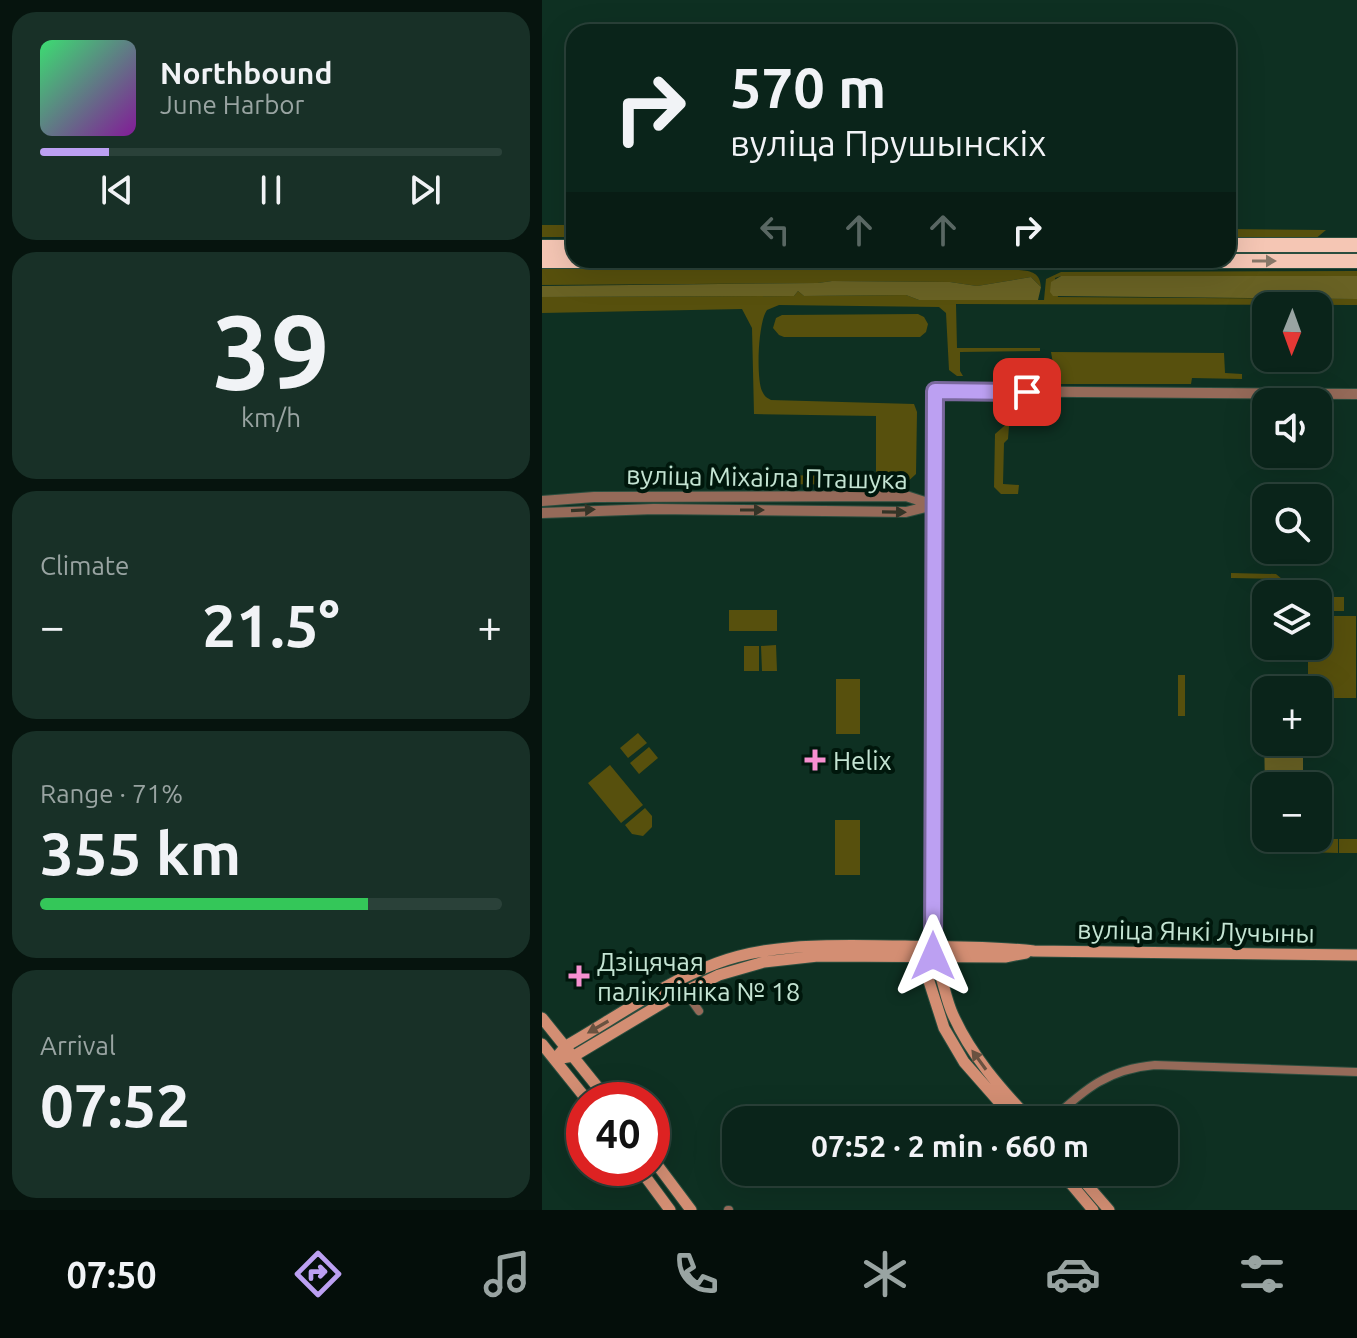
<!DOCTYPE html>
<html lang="en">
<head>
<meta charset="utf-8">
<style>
  :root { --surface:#0a241a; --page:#183027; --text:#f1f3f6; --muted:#99a4a2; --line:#2a4139; --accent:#bca0f2 }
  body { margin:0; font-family:Ubuntu,sans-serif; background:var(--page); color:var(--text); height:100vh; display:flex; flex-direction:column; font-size:30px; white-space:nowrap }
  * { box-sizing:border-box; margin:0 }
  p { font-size:26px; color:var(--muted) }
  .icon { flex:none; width:44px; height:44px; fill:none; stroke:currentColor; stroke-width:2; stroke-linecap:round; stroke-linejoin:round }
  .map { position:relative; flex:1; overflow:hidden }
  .panel { display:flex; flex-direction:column; gap:12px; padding:12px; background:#06140e; width:542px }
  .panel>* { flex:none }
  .hud { position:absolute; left:24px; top:24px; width:670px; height:244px; border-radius:24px; box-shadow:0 8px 32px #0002,0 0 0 2px var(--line); background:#0a241a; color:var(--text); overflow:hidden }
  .needle { width:52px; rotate:181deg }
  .fabs { position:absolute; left:710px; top:292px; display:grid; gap:16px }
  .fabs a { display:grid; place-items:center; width:80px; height:80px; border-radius:16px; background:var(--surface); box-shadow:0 8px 32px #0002,0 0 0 2px var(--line); font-size:40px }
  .speed { position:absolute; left:24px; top:1082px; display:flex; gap:16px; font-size:40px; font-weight:700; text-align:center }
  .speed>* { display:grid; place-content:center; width:104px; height:104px; border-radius:50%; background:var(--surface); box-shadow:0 8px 32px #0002,0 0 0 2px var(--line); line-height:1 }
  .speed .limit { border:12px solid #d22; background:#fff; color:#111 }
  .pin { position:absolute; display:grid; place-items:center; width:68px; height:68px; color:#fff; margin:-34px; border-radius:16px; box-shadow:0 4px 12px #0006 }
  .me { position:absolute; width:88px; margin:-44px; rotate:0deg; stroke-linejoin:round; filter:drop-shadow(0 0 6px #0008) }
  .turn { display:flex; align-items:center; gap:28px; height:168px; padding:0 32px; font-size:36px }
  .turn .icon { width:104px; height:104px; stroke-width:2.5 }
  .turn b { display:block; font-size:56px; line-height:68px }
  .lanes { display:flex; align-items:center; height:76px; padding:0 32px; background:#0003; justify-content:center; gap:40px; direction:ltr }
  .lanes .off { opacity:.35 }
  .big { font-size:60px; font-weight:700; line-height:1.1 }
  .panel .widget { flex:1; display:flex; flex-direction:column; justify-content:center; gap:12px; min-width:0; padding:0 28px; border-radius:24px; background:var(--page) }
  .panel .dial { align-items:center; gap:0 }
  .dial b { font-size:104px; line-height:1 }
  .song { display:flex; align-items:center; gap:24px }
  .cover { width:96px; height:96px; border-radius:12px; background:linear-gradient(135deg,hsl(140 70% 55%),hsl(290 70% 35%)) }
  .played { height:8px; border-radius:4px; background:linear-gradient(90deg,var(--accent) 15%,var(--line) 15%) }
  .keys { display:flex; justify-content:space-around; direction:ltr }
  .heat { display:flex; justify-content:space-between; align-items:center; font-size:44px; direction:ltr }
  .charge { height:12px; border-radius:6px; background:linear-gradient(90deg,#34c759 71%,var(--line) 0) }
  .trip { position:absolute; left:180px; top:1106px; width:456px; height:80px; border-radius:24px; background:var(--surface); box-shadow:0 8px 32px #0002,0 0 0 2px var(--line); font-weight:700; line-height:80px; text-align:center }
  .menu { display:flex; height:128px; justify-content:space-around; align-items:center; background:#040e0a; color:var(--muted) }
  .menu .icon { width:56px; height:56px }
  .menu .selected { color:var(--accent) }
  .menu b { font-size:36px; color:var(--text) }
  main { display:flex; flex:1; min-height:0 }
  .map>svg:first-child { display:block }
  .green { fill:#57500d }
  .forest { fill:#696224 }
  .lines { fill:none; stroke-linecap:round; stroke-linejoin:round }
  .minor-casing { stroke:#2b4d3e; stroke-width:10 }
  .tertiary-casing { stroke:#2b4d3e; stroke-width:12 }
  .secondary-casing { stroke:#2b4d3e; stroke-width:13 }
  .trunk-casing { stroke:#2b4d3e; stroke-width:16 }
  .minor { stroke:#956a59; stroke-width:8 }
  .tertiary { stroke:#956a59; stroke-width:10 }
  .secondary { stroke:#d38e73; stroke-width:11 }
  .trunk { stroke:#f5c6b4; stroke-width:14 }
  .oneway { fill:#877768 }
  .oneway2 { fill:#343427 }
  .oneway3 { fill:#6a5240 }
  .route-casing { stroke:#7a689d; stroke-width:20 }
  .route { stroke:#bca0f2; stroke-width:14 }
  .poi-dot { fill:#f690d0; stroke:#00170c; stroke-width:3 }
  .labels { text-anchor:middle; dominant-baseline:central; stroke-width:8; stroke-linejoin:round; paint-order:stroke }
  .street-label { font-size:26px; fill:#c4e4d3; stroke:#00170c }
  .poi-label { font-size:26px; fill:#c4e4d3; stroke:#00170c; text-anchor:start }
</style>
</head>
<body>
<main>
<section class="panel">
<div class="widget">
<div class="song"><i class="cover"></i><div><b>Northbound</b><p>June Harbor</p></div></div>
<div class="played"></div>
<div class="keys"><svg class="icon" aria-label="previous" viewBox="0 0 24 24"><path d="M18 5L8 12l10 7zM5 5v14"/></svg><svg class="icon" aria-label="pause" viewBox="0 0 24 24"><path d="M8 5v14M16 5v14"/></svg><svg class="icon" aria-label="next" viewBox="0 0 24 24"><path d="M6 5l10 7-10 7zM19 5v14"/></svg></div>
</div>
<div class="widget dial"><b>39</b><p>km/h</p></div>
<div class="widget"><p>Climate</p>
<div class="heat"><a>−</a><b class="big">21.5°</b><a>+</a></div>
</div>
<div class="widget"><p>Range · 71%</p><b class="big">355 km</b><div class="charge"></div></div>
<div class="widget"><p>Arrival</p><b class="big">07:52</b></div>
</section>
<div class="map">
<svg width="815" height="1210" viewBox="0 0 815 1210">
  <rect width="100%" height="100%" fill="#0e3022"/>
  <path class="green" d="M0,225H32V237H0Z
    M686,229L784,230L772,240H686Z
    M0,268L477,270C490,271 498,273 499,287L489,277L435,286L408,282L290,281L276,283L0,285Z
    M815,271V276H519L513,278L516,297L815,299V305L414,304L415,348H498V351L418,352V371L421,376H415L407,370L404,313L397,307L237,305L225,310C216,322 214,377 220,391C223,397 224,397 229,400L372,404L375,412L374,474L362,485L201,484V473L205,469L215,470L216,475L334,476V416L212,414L210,328L200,309L0,313V297L252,296L256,291L262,296L364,295L377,300H502L504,279L519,272Z
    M376,314L382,317L386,324L384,332L378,337H242L237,335L231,328L234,318L240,315Z
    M509,352L682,353L683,373L700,374V379L650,378L649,384H519L514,381Z
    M468,421H489V426H467L466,439L462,443L461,484L477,485L476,494H459L452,487L453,434Z
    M689,573L734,574L740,579L689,578Z
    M777,597H802V611H777Z
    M187,610H235V631H187Z
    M776,616H814V698H776V690H766V646H776Z
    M234,645L235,671H220L219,646Z
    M202,646H217V671H202Z
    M636,675H643V716H636Z
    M294,679H318V734H294Z
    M96,733L105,743L86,758L78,748Z
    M107,747L116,758L97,774L88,763Z
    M68,765L101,805L79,823L46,783Z
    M103,808L110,816V827L101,836L90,834L83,825Z
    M293,820H318V875H293Z
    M762,839H796V853L762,852Z
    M797,839H815V853H797Z"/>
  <path class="forest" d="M519,276H815V299L511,296L508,292L509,282Z
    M489,277L499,287L496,300H377L364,295L262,296L256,291L252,296L0,297V286L276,283L290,281L408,282L435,286Z
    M722,731H724V742H761V786H724L723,791Z"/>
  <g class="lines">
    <g class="minor-casing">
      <path id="minor" d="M143,991L157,1011
        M509,1120C543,1089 566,1069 613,1065L815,1072
        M186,1210H187"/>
    </g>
    <g class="tertiary-casing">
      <path id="tertiary" d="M0,501L52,497L364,496L392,505
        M0,513L112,509L364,512L392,505
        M391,954L393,391L815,394"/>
    </g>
    <g class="secondary-casing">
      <path id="secondary" d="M391,956C401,975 402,995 411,1015C429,1055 458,1088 488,1120
        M391,956L385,975L402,1028L422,1062L473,1120
        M0,1018L66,1100
        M0,1044L45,1100
        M13,1059L24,1046C73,1018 121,983 175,963C234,941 301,946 363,946C406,947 449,946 492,951L815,955
        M13,1059L32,1056L129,998L177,975L222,962L276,956L463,957L484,953
        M110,1158L149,1210
        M97,1168L128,1210
        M519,1172L551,1210
        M534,1172L567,1210"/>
    </g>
    <g class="trunk-casing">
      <path id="trunk" d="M686,245H815
        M0,247H32
        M0,261H815"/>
    </g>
    <use href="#minor" class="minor"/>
    <use href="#tertiary" class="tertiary"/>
    <use href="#secondary" class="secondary"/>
    <use href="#trunk" class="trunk"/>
  </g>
  <defs><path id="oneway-solid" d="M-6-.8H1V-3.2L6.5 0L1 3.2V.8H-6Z" transform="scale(2)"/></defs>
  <use class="oneway" href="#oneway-solid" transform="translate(722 261)"/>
  <g class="oneway2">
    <use href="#oneway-solid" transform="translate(41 510) rotate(-3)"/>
    <use href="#oneway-solid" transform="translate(210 510)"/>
    <use href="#oneway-solid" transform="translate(352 512) rotate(1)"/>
  </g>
  <g class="oneway3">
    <use href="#oneway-solid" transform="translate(56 1027) rotate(150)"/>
    <use href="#oneway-solid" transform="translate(437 1060) rotate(-126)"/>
  </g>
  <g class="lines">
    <g class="route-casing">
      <path id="route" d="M391,956L393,391L485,392"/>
    </g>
    <use href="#route" class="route"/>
  </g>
  <g class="poi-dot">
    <path d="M269 748h8v8h8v8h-8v8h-8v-8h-8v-8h8z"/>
    <path d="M33 964h8v8h8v8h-8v8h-8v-8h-8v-8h8z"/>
  </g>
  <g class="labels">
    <g class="street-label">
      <text transform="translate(225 477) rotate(1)">вуліца Міхаіла Пташука</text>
      <text transform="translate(654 931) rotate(1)">вуліца Янкі Лучыны</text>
    </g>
    <g class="poi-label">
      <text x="291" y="760">Helix</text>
      <text x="55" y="961">Дзіцячая<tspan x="55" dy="30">паліклініка № 18</tspan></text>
    </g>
  </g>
</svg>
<div class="fabs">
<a><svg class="needle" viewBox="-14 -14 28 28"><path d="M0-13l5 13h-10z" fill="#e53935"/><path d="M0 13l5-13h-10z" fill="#99a4a2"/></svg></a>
<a><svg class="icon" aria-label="sound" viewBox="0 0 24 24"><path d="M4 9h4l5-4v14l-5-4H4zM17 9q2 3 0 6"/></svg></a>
<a><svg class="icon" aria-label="search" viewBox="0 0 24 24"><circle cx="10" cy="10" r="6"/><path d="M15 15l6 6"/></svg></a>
<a><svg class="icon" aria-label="layers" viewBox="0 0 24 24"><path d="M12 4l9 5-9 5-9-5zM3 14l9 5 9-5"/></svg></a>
<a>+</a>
<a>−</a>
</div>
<div class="speed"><div class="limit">40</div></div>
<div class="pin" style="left:485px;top:392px;background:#d93025"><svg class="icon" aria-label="arrive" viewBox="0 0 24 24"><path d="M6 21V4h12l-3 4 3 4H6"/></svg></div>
<svg class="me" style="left:391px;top:956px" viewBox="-20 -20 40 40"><path d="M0-17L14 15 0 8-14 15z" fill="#bca0f2" stroke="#fff" stroke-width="4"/></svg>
<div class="trip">07:52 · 2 min · 660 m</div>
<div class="hud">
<div class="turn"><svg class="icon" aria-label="right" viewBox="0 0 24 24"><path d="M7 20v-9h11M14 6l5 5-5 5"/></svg><div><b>570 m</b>вуліца Прушынскіх</div></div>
<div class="lanes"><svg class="icon off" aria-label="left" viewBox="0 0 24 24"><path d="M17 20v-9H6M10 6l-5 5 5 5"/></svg><svg class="icon off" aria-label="ahead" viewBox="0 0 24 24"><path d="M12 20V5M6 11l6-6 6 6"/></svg><svg class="icon off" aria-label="ahead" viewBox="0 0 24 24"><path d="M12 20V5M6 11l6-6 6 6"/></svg><svg class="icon" aria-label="right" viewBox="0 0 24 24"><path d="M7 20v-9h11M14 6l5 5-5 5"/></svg></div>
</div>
</div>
</main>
<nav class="menu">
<b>07:50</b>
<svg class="icon selected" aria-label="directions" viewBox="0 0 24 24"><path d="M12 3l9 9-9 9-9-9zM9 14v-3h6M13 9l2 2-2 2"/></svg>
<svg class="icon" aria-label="music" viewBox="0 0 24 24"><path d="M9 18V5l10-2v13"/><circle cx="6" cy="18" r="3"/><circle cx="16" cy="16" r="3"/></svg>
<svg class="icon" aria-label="phone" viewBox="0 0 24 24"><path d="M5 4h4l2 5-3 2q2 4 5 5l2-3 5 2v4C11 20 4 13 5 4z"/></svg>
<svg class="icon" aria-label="climate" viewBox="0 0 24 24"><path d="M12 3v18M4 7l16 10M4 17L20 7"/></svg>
<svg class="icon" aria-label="car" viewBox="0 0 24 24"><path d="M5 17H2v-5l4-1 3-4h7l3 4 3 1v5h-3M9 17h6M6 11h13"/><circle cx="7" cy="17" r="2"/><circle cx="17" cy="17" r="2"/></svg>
<svg class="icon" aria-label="filters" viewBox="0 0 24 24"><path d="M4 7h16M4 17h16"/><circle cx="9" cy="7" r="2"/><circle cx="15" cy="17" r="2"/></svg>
</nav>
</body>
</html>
